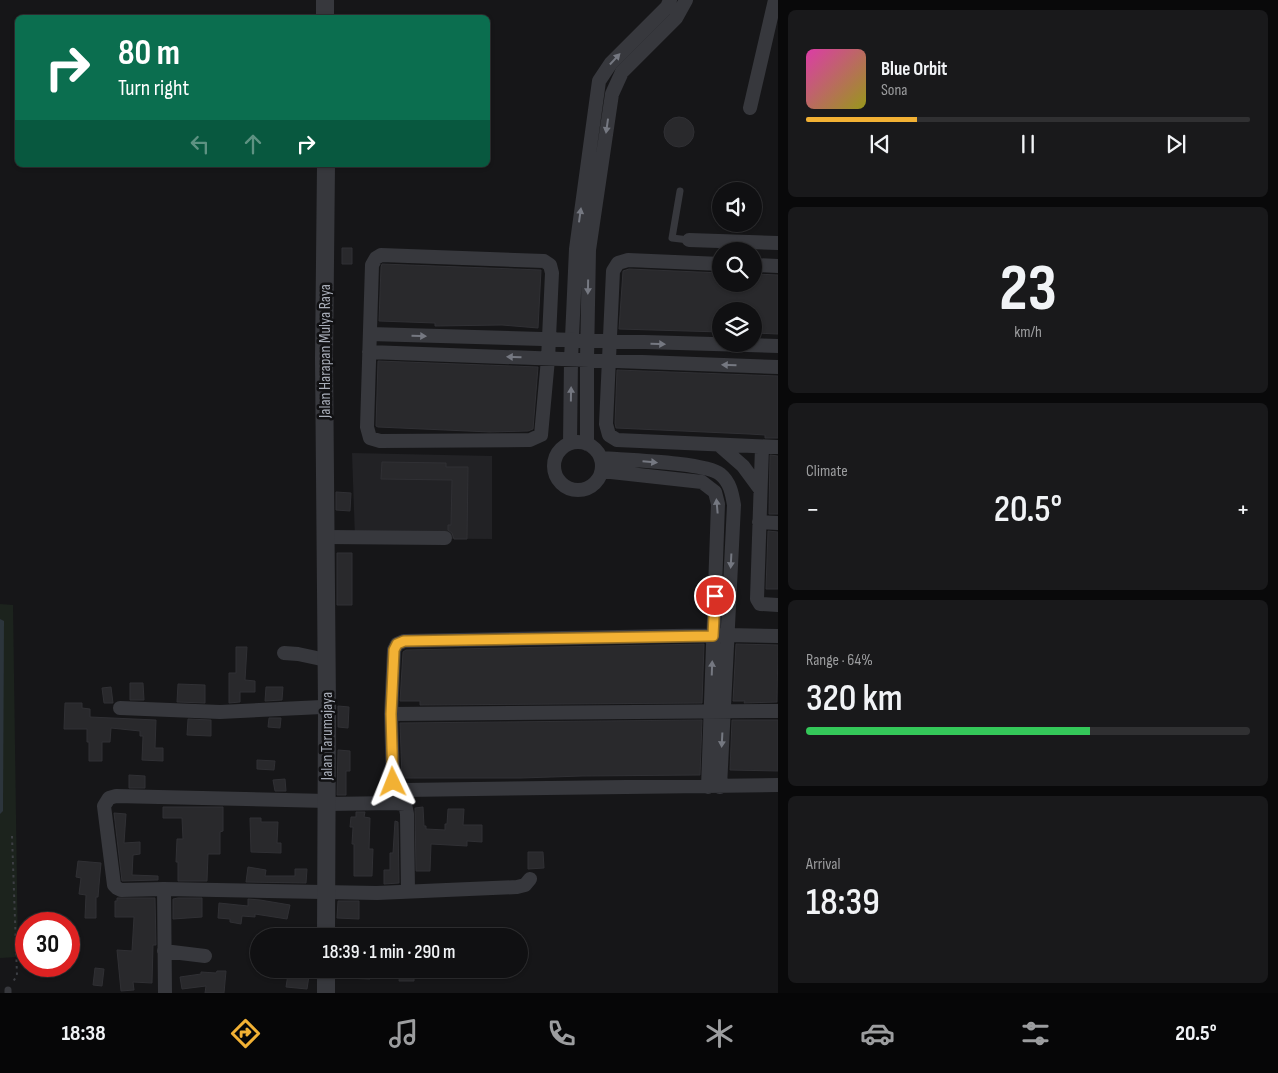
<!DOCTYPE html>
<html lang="en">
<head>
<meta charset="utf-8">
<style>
  :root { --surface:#101012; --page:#19191b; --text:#f1f3f6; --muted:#9c9d9f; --line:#303032; --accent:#f2b134 }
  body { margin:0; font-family:"Sofia Sans Condensed",sans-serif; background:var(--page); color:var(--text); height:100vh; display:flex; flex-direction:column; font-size:19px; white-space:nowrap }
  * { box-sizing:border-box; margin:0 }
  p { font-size:16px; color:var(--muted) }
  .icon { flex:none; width:28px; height:28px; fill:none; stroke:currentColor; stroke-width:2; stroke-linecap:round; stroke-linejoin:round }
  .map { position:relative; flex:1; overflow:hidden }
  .details { display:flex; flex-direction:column; gap:10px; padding:10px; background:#09090a; width:500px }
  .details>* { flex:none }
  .banner { position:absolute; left:15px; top:15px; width:475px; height:152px; border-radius:8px; box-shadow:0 1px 4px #0004,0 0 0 1px var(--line); background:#0b6e4f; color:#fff; overflow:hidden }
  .tools { position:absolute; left:712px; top:182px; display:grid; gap:10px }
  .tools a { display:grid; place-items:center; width:50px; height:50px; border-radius:50%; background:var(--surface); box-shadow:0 1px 4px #0004,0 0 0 1px var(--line); font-size:25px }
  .speed { position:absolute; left:15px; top:912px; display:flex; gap:10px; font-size:25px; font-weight:700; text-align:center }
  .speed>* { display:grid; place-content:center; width:65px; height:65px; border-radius:50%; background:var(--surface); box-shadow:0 1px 4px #0004,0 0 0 1px var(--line); line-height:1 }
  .speed .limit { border:8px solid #d22; background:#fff; color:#111 }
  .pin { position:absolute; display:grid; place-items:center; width:42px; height:42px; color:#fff; margin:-21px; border:2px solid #fff; border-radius:50%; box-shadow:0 1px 5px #0007 }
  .me { position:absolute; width:55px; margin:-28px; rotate:358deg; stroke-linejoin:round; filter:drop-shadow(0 0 4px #0008) }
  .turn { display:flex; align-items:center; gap:18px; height:105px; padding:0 20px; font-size:22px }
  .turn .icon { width:65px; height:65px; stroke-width:2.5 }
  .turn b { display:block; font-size:35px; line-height:42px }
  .lanes { display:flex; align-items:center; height:48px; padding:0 20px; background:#0003; justify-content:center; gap:25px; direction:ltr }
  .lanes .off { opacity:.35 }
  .big { font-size:38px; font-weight:600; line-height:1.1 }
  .details .card { flex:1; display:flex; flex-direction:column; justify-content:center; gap:8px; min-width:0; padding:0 18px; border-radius:8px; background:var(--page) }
  .details .dial { align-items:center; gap:0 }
  .dial b { font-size:65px; line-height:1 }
  .song { display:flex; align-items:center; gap:15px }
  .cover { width:60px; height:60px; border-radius:8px; background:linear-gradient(135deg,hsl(320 70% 55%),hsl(60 70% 35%)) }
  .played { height:5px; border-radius:2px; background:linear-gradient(90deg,var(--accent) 25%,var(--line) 25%) }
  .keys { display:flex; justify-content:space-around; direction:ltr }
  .heat { display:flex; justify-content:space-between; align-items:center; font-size:28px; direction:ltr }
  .charge { height:8px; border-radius:4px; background:linear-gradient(90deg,#34c759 64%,var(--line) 0) }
  .trip { position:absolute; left:250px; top:928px; width:278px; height:50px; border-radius:25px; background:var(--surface); box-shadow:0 1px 4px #0004,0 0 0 1px var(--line); font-weight:600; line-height:50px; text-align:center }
  .tabs { display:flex; height:80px; justify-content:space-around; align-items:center; background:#060607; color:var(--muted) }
  .tabs .icon { width:35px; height:35px }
  .tabs .active { color:var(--accent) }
  .tabs b { font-size:22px; color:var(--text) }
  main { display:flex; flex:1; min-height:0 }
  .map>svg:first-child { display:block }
  .built { fill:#222225 }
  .green { fill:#1c231d }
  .water { fill:#2c353c }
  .building { fill:#29292c; stroke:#303034 }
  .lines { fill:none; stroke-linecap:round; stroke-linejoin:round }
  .path { stroke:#3d3f44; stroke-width:2; stroke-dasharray:2.5 4; stroke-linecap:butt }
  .service { stroke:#37383d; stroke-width:7 }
  .minor { stroke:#37383d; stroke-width:14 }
  .tertiary { stroke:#37383d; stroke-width:18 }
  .oneway { fill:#757881 }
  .route-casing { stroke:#9d7322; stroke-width:12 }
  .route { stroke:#f2b134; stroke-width:9 }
  .labels { text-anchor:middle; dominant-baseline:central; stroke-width:5; stroke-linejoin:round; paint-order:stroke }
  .street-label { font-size:16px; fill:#a8adb8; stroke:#111113 }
</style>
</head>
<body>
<main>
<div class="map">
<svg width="778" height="993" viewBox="0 0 778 993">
  <rect width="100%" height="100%" fill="#161618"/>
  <path class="built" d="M352,453L492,456V539L355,538Z"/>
  <path class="green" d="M0,604L13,605L18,957L0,958Z"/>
  <path class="water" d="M0,619L4,621L3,811L0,814Z"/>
  <path class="building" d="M664 132a15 15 0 1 1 30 0a15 15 0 1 1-30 0Z
    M342,248H352V264H342Z
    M382,264L541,270L538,328L502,325L435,326V323L379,321L381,267Z
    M629,269L721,273V284H755V274L778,275V334L754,333V311H721V332L619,329L623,271Z
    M378,361L538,367L533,429L528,431L490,432L378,427L376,426Z
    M617,370L778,376V438H765V435L749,434L616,428L615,423Z
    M770,455L778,456V514H769Z
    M382,462L446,463V467H468L467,539H454L452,533L448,530V525H451L452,480L381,479Z
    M336,492L351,493L350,511L336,510Z
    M768,531L778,532V589H766Z
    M337,553H352V605H337Z
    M704,644L702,703L420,705V701H400L403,652L406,650Z
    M736,644L778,645L777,702L744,703L745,701H733Z
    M236,647H247L245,680L255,681V692H240V702L229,703V673H236Z
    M130,683H143L144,700H130Z
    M178,684L205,685V703L177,702Z
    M111,687L113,703H104L102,688Z
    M266,687H283L282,700L265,701Z
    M65,703H82V708L90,709V717L156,720L155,748H163V761L142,760L143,736H140V731L111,728L110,742H102V761H89V742H87V729H64Z
    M338,706L349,707L348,728L338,727Z
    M269,718H281L280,728L268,727Z
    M188,719L211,720V736L187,735Z
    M702,720L700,775L582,776L521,778H402L400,723Z
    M732,720H778V771L730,770Z
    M338,750L350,751V771H346V795H337Z
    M257,760L275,761L274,770L257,769Z
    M129,775L145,776V788H129Z
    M285,779L286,791H275L273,780Z
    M163,807H223V831L220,832V854H208L207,881H178V862H176L177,839H183L182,818H163Z
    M423,807L424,826H426V829L445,830V824H447L448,809H464L463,825H482V842L467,841V846L431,844L430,871H416L415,808Z
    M356,812H365L364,817L370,818L369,849H373L372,876H354V844H352L353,827H350L351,817H356Z
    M114,813L126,814L124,843L140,842V854L133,855L132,875L158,876V880L122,881Z
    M250,818H261V822H278L277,843H281V853L251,852Z
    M395,821L398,822L399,883L384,884V870H390V853H393Z
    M528,852H543L544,868L528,869Z
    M78,861L101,863L99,885L98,897H96V918H85L86,895L79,894L81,878L76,877Z
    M248,867L266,870L265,876H295V869H307L306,883L246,882Z
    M117,898H155L156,945H153L152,983L133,982L134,990L121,991L117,950L132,951L134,917H115V901H117Z
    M178,898H202V917L173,919V899Z
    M248,899L260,900L290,905L287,919L255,914V917L242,916L241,924L230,922V919L218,918L219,903L248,906Z
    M338,901H359V919L337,918Z
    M95,968L104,969L102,986L93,985Z
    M346,969H370V979L345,978Z
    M400,969H414V981H399Z
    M217,971H226L224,993H205L206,986L182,989L180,977L201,974V972L216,973Z
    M288,974L309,976L307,989L286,987Z"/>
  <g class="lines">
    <path class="path" d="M12,836L17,975L13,982"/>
    <path class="service" d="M680,191L672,238L689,240
      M8,993V990"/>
    <path class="minor" d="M750,108L775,0
      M689,240L778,243
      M381,255L544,261L550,265L552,273L548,359L541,435L530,440L380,441L370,438L367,427L372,265L376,258Z
      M721,264L628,260L618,263L613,271L606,424L609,435L617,440L778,447
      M754,265L778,266
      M370,334L778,346
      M369,352L778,367
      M554 466a24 24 0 1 1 48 0a24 24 0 1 1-48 0Z
      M570,443L571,360L576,249L599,81L611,63L667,7L670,0
      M587,444V360L589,250L612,94L622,72L676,18L686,0
      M719,445L743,466L760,489
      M762,447L757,599L760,604L778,605
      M601,458C625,460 705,462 720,474C730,482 732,493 734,505L720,787
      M602,471L702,482L715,492L718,504L708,787
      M759,522L778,523
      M326,537L445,538
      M778,636L727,635L404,641L397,644L394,650L391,714L393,782L398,787L405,790L778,785
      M284,653L298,654L326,660
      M120,708L220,712L322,707L327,706
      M391,714L778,711
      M327,801L116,796L109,798L104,806L114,885L117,888L121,890L164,889L377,893L517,887L525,885L530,879
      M327,804L394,803L405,804L407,814L408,891
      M164,889L165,993
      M164,951L205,956"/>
    <path class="tertiary" d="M325,0V18
      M326,936L327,706L324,359L326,165
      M326,969V993"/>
  </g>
  <defs><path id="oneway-solid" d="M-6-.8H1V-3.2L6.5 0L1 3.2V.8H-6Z" transform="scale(1.25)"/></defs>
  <g class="oneway">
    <use href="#oneway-solid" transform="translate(615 59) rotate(-47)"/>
    <use href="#oneway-solid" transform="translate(607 126) rotate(98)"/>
    <use href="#oneway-solid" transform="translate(580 215) rotate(-82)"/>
    <use href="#oneway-solid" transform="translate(588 287) rotate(91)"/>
    <use href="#oneway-solid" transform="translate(419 336) rotate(2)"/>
    <use href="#oneway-solid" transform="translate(658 344) rotate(1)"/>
    <use href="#oneway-solid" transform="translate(514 357) rotate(-178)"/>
    <use href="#oneway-solid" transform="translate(729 365) rotate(-178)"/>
    <use href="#oneway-solid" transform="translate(571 394) rotate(-89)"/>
    <use href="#oneway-solid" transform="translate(650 462) rotate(5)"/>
    <use href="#oneway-solid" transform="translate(717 506) rotate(-95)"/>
    <use href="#oneway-solid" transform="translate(731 561) rotate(93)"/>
    <use href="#oneway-solid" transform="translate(712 668) rotate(-88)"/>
    <use href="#oneway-solid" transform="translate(722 740) rotate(93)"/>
  </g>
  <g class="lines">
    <g class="route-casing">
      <path id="route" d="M393,782L391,714L394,650L397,644L404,641L713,636L715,596"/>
    </g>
    <use href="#route" class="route"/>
  </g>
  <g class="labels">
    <g class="street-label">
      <text transform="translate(325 351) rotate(-90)">Jalan Harapan Mulya Raya</text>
      <text transform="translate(327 736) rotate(-90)">Jalan Tarumajaya</text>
    </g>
  </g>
</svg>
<div class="tools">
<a><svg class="icon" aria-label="sound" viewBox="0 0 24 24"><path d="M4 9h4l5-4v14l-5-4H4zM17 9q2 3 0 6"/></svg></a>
<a><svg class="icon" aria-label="search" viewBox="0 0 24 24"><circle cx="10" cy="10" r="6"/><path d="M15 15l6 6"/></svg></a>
<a><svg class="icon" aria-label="layers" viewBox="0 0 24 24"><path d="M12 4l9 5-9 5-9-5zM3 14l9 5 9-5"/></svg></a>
</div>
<div class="speed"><div class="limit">30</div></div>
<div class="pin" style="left:715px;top:596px;background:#d93025"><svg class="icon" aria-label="arrive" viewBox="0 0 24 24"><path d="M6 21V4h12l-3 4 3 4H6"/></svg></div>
<svg class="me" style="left:393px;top:782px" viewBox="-20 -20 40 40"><path d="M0-17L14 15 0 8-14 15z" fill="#f2b134" stroke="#fff" stroke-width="4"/></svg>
<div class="trip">18:39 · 1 min · 290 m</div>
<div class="banner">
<div class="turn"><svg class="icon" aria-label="right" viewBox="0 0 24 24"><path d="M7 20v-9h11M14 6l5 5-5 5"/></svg><div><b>80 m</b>Turn right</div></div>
<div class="lanes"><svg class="icon off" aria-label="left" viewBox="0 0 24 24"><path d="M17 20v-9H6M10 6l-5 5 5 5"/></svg><svg class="icon off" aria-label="ahead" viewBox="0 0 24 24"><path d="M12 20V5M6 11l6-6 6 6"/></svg><svg class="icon" aria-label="right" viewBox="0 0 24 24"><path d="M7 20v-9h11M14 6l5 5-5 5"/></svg></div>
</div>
</div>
<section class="details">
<div class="card">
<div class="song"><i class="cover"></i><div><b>Blue Orbit</b><p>Sona</p></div></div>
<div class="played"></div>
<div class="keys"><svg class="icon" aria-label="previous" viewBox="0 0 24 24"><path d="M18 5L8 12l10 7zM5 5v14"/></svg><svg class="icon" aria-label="pause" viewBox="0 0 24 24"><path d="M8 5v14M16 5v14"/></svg><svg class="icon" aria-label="next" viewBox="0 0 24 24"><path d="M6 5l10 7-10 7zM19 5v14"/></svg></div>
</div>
<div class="card dial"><b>23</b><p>km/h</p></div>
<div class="card"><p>Climate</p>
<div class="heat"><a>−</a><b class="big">20.5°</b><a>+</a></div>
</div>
<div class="card"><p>Range · 64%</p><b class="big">320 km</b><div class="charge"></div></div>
<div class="card"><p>Arrival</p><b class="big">18:39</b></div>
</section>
</main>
<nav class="tabs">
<b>18:38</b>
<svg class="icon active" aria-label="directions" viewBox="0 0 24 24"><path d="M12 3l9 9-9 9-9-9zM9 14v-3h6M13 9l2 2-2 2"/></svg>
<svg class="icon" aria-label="music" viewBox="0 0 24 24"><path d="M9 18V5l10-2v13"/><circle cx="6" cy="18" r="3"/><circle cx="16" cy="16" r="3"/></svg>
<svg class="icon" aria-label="phone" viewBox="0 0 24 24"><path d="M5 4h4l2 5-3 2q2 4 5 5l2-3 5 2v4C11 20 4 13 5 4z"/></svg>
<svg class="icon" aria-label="climate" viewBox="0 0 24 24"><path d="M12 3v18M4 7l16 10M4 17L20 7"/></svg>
<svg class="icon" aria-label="car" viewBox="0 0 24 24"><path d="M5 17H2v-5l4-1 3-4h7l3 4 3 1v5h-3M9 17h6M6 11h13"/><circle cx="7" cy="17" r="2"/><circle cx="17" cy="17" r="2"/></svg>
<svg class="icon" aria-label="filters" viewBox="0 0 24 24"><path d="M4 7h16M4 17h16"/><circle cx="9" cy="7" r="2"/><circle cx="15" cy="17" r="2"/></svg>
<b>20.5°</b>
</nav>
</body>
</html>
